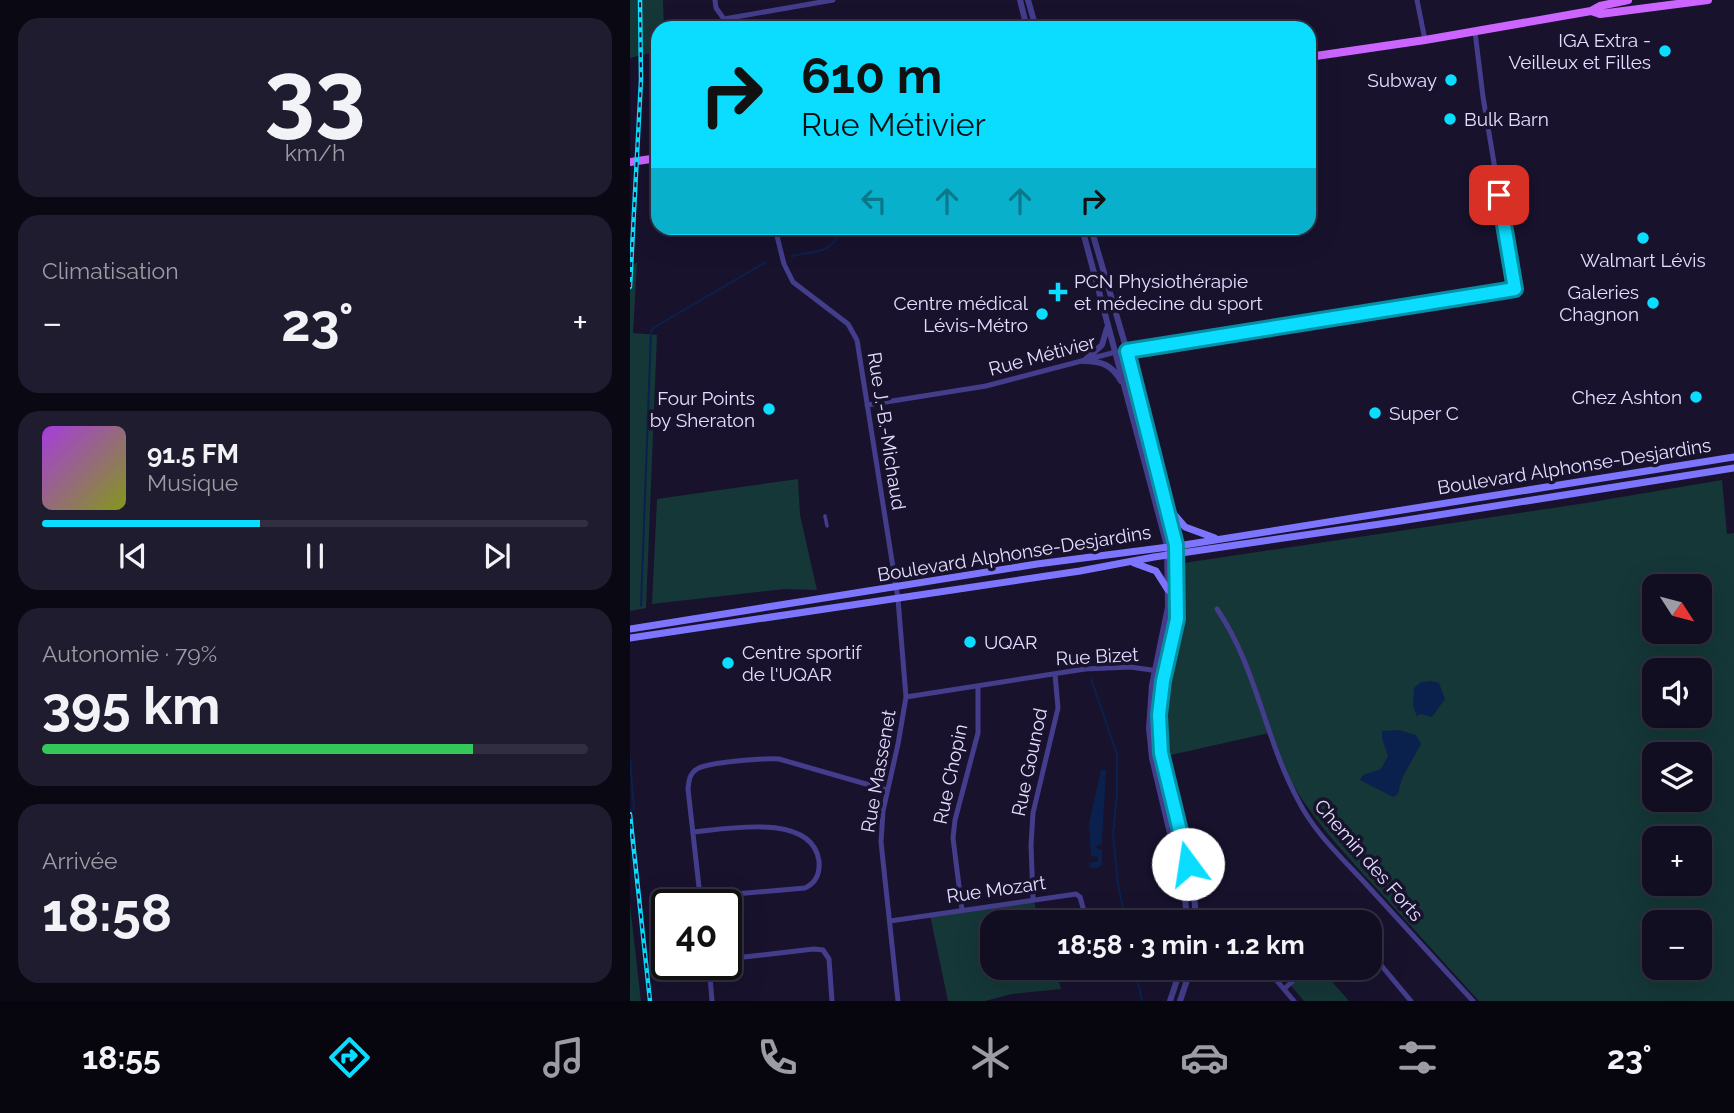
<!DOCTYPE html>
<html lang="fr">
<head>
<meta charset="utf-8">
<style>
  :root { --surface:#120e22; --page:#1f1c2f; --text:#f1f3f6; --muted:#9c9ca5; --line:#312e40; --accent:#0addff }
  body { margin:0; font-family:Raleway,sans-serif; background:var(--page); color:var(--text); height:100vh; display:flex; flex-direction:column; font-size:26px; white-space:nowrap }
  * { box-sizing:border-box; margin:0 }
  p { font-size:23px; color:var(--muted) }
  .icon { flex:none; width:38px; height:38px; fill:none; stroke:currentColor; stroke-width:2; stroke-linecap:round; stroke-linejoin:round }
  .map { position:relative; flex:1; overflow:hidden }
  .drawer { display:flex; flex-direction:column; gap:18px; padding:18px; background:#0a0813; width:630px }
  .drawer>* { flex:none }
  .guide { position:absolute; left:21px; top:21px; width:665px; height:214px; border-radius:21px; box-shadow:0 7px 28px #0002,0 0 0 2px var(--line); background:#0addff; color:#111; overflow:hidden }
  .needle { width:46px; rotate:126deg }
  .buttons { position:absolute; left:1012px; top:574px; display:grid; gap:14px }
  .buttons a { display:grid; place-items:center; width:70px; height:70px; border-radius:14px; background:var(--surface); box-shadow:0 7px 28px #0002,0 0 0 2px var(--line); font-size:35px }
  .speed { position:absolute; left:21px; top:889px; display:flex; gap:14px; font-size:35px; font-weight:700; text-align:center }
  .speed>* { display:grid; place-content:center; width:91px; height:91px; border-radius:50%; background:var(--surface); box-shadow:0 7px 28px #0002,0 0 0 2px var(--line); line-height:1 }
  .speed .limit { border:4px solid #111; border-radius:10px; background:#fff; color:#111 }
  .pin { position:absolute; display:grid; place-items:center; width:60px; height:60px; color:#fff; margin:-30px; border-radius:14px; box-shadow:0 4px 10px #0006 }
  .me { position:absolute; width:77px; margin:-38px; rotate:346deg; stroke-linejoin:round; filter:drop-shadow(0 0 5px #0008) }
  .turn { display:flex; align-items:center; gap:24px; height:147px; padding:0 35px; font-size:32px }
  .turn .icon { width:91px; height:91px; stroke-width:2.5 }
  .turn b { display:block; font-size:49px; line-height:60px }
  .lanes { display:flex; align-items:center; height:66px; padding:0 35px; background:#0003; justify-content:center; gap:35px; direction:ltr }
  .lanes .off { opacity:.35 }
  .big { font-size:52px; font-weight:700; line-height:1.1 }
  .drawer .widget { flex:1; display:flex; flex-direction:column; justify-content:center; gap:10px; min-width:0; padding:0 24px; border-radius:21px; background:var(--page) }
  .drawer .dial { align-items:center; gap:0 }
  .dial b { font-size:91px; line-height:1 }
  .song { display:flex; align-items:center; gap:21px }
  .cover { width:84px; height:84px; border-radius:10px; background:linear-gradient(135deg,hsl(280 70% 55%),hsl(70 70% 35%)) }
  .played { height:7px; border-radius:4px; background:linear-gradient(90deg,var(--accent) 40%,var(--line) 40%) }
  .keys { display:flex; justify-content:space-around; direction:ltr }
  .heat { display:flex; justify-content:space-between; align-items:center; font-size:38px; direction:ltr }
  .charge { height:10px; border-radius:5px; background:linear-gradient(90deg,#34c759 79%,var(--line) 0) }
  .trip { position:absolute; left:350px; top:910px; width:402px; height:70px; border-radius:21px; background:var(--surface); box-shadow:0 7px 28px #0002,0 0 0 2px var(--line); font-weight:700; line-height:70px; text-align:center }
  .menu { display:flex; height:112px; justify-content:space-around; align-items:center; background:#07060e; color:var(--muted) }
  .menu .icon { width:49px; height:49px }
  .menu .on { color:var(--accent) }
  .menu b { font-size:32px; color:var(--text) }
  main { display:flex; flex:1; min-height:0 }
  .map>svg:first-child { display:block }
  .green { fill:#153737; fill-rule:evenodd }
  .water { fill:#0b214d }
  .lines { fill:none; stroke-linecap:round; stroke-linejoin:round }
  .stream { stroke:#0b214d; stroke-width:2 }
  .pedestrian { stroke:#433d8c; stroke-width:3.5 }
  .minor { stroke:#433d8c; stroke-width:5 }
  .tertiary { stroke:#433d8c; stroke-width:6 }
  .secondary { stroke:#7e75ff; stroke-width:7 }
  .primary { stroke:#cc65ff; stroke-width:8 }
  .rail-casing { stroke:#0addff; stroke-width:4.5 }
  .rail { stroke:#18122d; stroke-width:2; stroke-dasharray:5; stroke-linecap:butt }
  .route-casing { stroke:#0690a6; stroke-width:18 }
  .route { stroke:#0addff; stroke-width:12 }
  .poi-dot { fill:#0addff; stroke:#18122d; stroke-width:2.5 }
  .labels { text-anchor:middle; dominant-baseline:central; stroke-width:7; stroke-linejoin:round; paint-order:stroke }
  .poi-label { font-size:19px; fill:#e3deff; stroke:#18122d; text-anchor:end }
  .street-label { font-size:19px; fill:#e3deff; stroke:#18122d }
</style>
</head>
<body>
<main>
<section class="drawer">
<div class="widget dial"><b>33</b><p>km/h</p></div>
<div class="widget"><p>Climatisation</p>
<div class="heat"><a>−</a><b class="big">23°</b><a>+</a></div>
</div>
<div class="widget">
<div class="song"><i class="cover"></i><div><b>91.5 FM</b><p>Musique</p></div></div>
<div class="played"></div>
<div class="keys"><svg class="icon" aria-label="previous" viewBox="0 0 24 24"><path d="M18 5L8 12l10 7zM5 5v14"/></svg><svg class="icon" aria-label="pause" viewBox="0 0 24 24"><path d="M8 5v14M16 5v14"/></svg><svg class="icon" aria-label="next" viewBox="0 0 24 24"><path d="M6 5l10 7-10 7zM19 5v14"/></svg></div>
</div>
<div class="widget"><p>Autonomie · 79%</p><b class="big">395 km</b><div class="charge"></div></div>
<div class="widget"><p>Arrivée</p><b class="big">18:58</b></div>
</section>
<div class="map">
<svg width="1104" height="1001" viewBox="0 0 1104 1001">
  <rect width="100%" height="100%" fill="#18122d"/>
  <path class="green" d="M0,0H33L34,28H28V51L0,58Z
    M7,263L3,333L27,335L16,608L0,611V265Z
    M168,479L170,515L187,590L155,589L22,604L27,499Z
    M1092,480L1097,534L1104,533V1001H849C815,964 782,927 748,890C704,842 660,796 639,733L532,757L529,715L544,641L548,587L554,586V563L956,503ZM1024,586H1069V632H1024ZM1024,670H1069V716H1024ZM1024,754H1069V800H1024ZM1024,838H1069V884H1024ZM1024,922H1069V968H1024Z
    M403,899L410,922H362V968H425L431,989L382,994L355,1001H318L300,915Z
    M0,905L11,1001H0Z
    M646,968H690L719,1001H674Z"/>
  <path class="water" d="M801,681L809,683L815,699L802,717L790,714L787,717L783,706L784,688L791,682Z
    M769,730L786,735L791,744L772,778L768,794L763,797L730,780L733,775L751,769L758,756L752,738V731Z
    M471,770H476L472,840V844L465,847L472,850V865L467,868H460L459,863L468,861V857L461,856L459,824Z"/>
  <g class="lines">
    <path class="stream" d="M162,256C190,250 199,255 213,228
      M11,606L21,332L23,328L136,262
      M461,679L487,754V794L483,834L488,884L496,922
      M0,759L4,809L0,810
      M505,968L512,1001"/>
    <path class="pedestrian" d="M195,516L197,526"/>
    <path class="minor" d="M85,0L86,8L94,19L203,0
      M787,0L795,40
      M145,228L154,264L163,282L218,324L227,340L268,599L276,697L268,744L253,811L251,842L268,1001
      M237,405L356,386L482,353L885,289L853,97L845,32
      M587,609C626,666 635,739 668,800C684,832 711,857 735,883C771,922 807,962 843,1001
      M276,697L455,669L500,667L536,672
      M63,832C96,829 182,812 189,861C190,873 186,883 175,888L69,897
      M403,899L401,845L403,813L428,708L425,674
      M71,905L58,789C59,781 59,774 67,769C78,762 134,758 149,759L257,790
      M332,910L323,838L325,820L348,733V686
      M260,921L446,894L450,897L457,922
      M740,952L781,1001
      M96,959L184,949L193,950L199,959L202,1001
      M79,964L82,1001
      M636,968L664,1001
      M654,989L677,968"/>
    <path class="tertiary" d="M390,0L397,28
      M398,0L406,28
      M452,228L537,546L538,607L522,685L519,728L522,758L555,896L557,922
      M461,228L497,351L545,539L548,587L547,619L530,704V744L564,891L566,922
      M455,360L472,345L477,328
      M453,361C472,361 482,365 491,381
      M540,1001L551,968
      M550,1001L561,968"/>
    <path class="secondary" d="M536,505L555,527L585,538
      M504,563L526,571L538,590
      M0,629L407,564L554,545L1104,457
      M0,638L450,571L524,557L764,522L1104,468"/>
    <path class="primary" d="M961,11L970,14L1078,0
      M679,57L795,40L961,11L970,6L998,0
      M0,162L28,158"/>
    <g class="rail-casing">
      <path id="rail" d="M0,287L11,80L10,0
        M0,814L20,1001"/>
    </g>
    <use href="#rail" class="rail"/>
  </g>
  <g class="lines">
    <g class="route-casing">
      <path id="route" d="M558,864L531,753L529,715L533,681L547,619L546,545L497,351L885,289L869,195"/>
    </g>
    <use href="#route" class="route"/>
  </g>
  <g class="poi-dot">
    <circle cx="1035" cy="51" r="7"/>
    <circle cx="821" cy="80" r="7"/>
    <circle cx="820" cy="119" r="7"/>
    <circle cx="1013" cy="238" r="7"/>
    <path d="M424.5 281.5h7v7h7v7h-7v7h-7v-7h-7v-7h7z"/>
    <circle cx="1023" cy="303" r="7"/>
    <circle cx="412" cy="314" r="7"/>
    <circle cx="1066" cy="397" r="7"/>
    <circle cx="139" cy="409" r="7"/>
    <circle cx="745" cy="413" r="7"/>
    <circle cx="340" cy="642" r="7"/>
    <circle cx="98" cy="663" r="7"/>
  </g>
  <g class="labels">
    <g class="poi-label">
      <text x="1021" y="40">IGA Extra -<tspan x="1021" dy="22">Veilleux et Filles</tspan></text>
      <text x="807" y="80">Subway</text>
      <text x="834" y="119" text-anchor="start">Bulk Barn</text>
      <text x="1013" y="260" text-anchor="middle">Walmart Lévis</text>
      <text x="444" y="281" text-anchor="start">PCN Physiothérapie<tspan x="444" dy="22">et médecine du sport</tspan></text>
      <text x="1009" y="292">Galeries<tspan x="1009" dy="22">Chagnon</tspan></text>
      <text x="398" y="303">Centre médical<tspan x="398" dy="22">Lévis-Métro</tspan></text>
      <text x="1052" y="397">Chez Ashton</text>
      <text x="125" y="398">Four Points<tspan x="125" dy="22">by Sheraton</tspan></text>
      <text x="759" y="413" text-anchor="start">Super C</text>
      <text x="354" y="642" text-anchor="start">UQAR</text>
      <text x="112" y="652" text-anchor="start">Centre sportif<tspan x="112" dy="22">de l'UQAR</tspan></text>
    </g>
    <g class="street-label">
      <text transform="translate(412 355) rotate(-15)">Rue Métivier</text>
      <text transform="translate(257 431) rotate(81)">Rue J.-B.-Michaud</text>
      <text transform="translate(944 466) rotate(-9)">Boulevard Alphonse-Desjardins</text>
      <text transform="translate(384 553) rotate(-9)">Boulevard Alphonse-Desjardins</text>
      <text transform="translate(467 656) rotate(-3)">Rue Bizet</text>
      <text transform="translate(399 762) rotate(-78)">Rue Gounod</text>
      <text transform="translate(248 771) rotate(-80)">Rue Massenet</text>
      <text transform="translate(320 774) rotate(-78)">Rue Chopin</text>
      <text transform="translate(739 860) rotate(49)">Chemin des Forts</text>
      <text transform="translate(366 889) rotate(-8)">Rue Mozart</text>
    </g>
  </g>
</svg>
<div class="buttons">
<a><svg class="needle" viewBox="-14 -14 28 28"><path d="M0-13l5 13h-10z" fill="#e53935"/><path d="M0 13l5-13h-10z" fill="#9c9ca5"/></svg></a>
<a><svg class="icon" aria-label="sound" viewBox="0 0 24 24"><path d="M4 9h4l5-4v14l-5-4H4zM17 9q2 3 0 6"/></svg></a>
<a><svg class="icon" aria-label="layers" viewBox="0 0 24 24"><path d="M12 4l9 5-9 5-9-5zM3 14l9 5 9-5"/></svg></a>
<a>+</a>
<a>−</a>
</div>
<div class="speed"><div class="limit">40</div></div>
<div class="pin" style="left:869px;top:195px;background:#d93025"><svg class="icon" aria-label="arrive" viewBox="0 0 24 24"><path d="M6 21V4h12l-3 4 3 4H6"/></svg></div>
<svg class="me" style="left:558px;top:864px" viewBox="-20 -20 40 40"><circle r="19" fill="#fff"/><path d="M0-13L10 11 0 6-10 11z" fill="#0addff"/></svg>
<div class="trip">18:58 · 3 min · 1.2 km</div>
<div class="guide">
<div class="turn"><svg class="icon" aria-label="right" viewBox="0 0 24 24"><path d="M7 20v-9h11M14 6l5 5-5 5"/></svg><div><b>610 m</b>Rue Métivier</div></div>
<div class="lanes"><svg class="icon off" aria-label="left" viewBox="0 0 24 24"><path d="M17 20v-9H6M10 6l-5 5 5 5"/></svg><svg class="icon off" aria-label="ahead" viewBox="0 0 24 24"><path d="M12 20V5M6 11l6-6 6 6"/></svg><svg class="icon off" aria-label="ahead" viewBox="0 0 24 24"><path d="M12 20V5M6 11l6-6 6 6"/></svg><svg class="icon" aria-label="right" viewBox="0 0 24 24"><path d="M7 20v-9h11M14 6l5 5-5 5"/></svg></div>
</div>
</div>
</main>
<nav class="menu">
<b>18:55</b>
<svg class="icon on" aria-label="directions" viewBox="0 0 24 24"><path d="M12 3l9 9-9 9-9-9zM9 14v-3h6M13 9l2 2-2 2"/></svg>
<svg class="icon" aria-label="music" viewBox="0 0 24 24"><path d="M9 18V5l10-2v13"/><circle cx="6" cy="18" r="3"/><circle cx="16" cy="16" r="3"/></svg>
<svg class="icon" aria-label="phone" viewBox="0 0 24 24"><path d="M5 4h4l2 5-3 2q2 4 5 5l2-3 5 2v4C11 20 4 13 5 4z"/></svg>
<svg class="icon" aria-label="climate" viewBox="0 0 24 24"><path d="M12 3v18M4 7l16 10M4 17L20 7"/></svg>
<svg class="icon" aria-label="car" viewBox="0 0 24 24"><path d="M5 17H2v-5l4-1 3-4h7l3 4 3 1v5h-3M9 17h6M6 11h13"/><circle cx="7" cy="17" r="2"/><circle cx="17" cy="17" r="2"/></svg>
<svg class="icon" aria-label="filters" viewBox="0 0 24 24"><path d="M4 7h16M4 17h16"/><circle cx="9" cy="7" r="2"/><circle cx="15" cy="17" r="2"/></svg>
<b>23°</b>
</nav>
</body>
</html>
